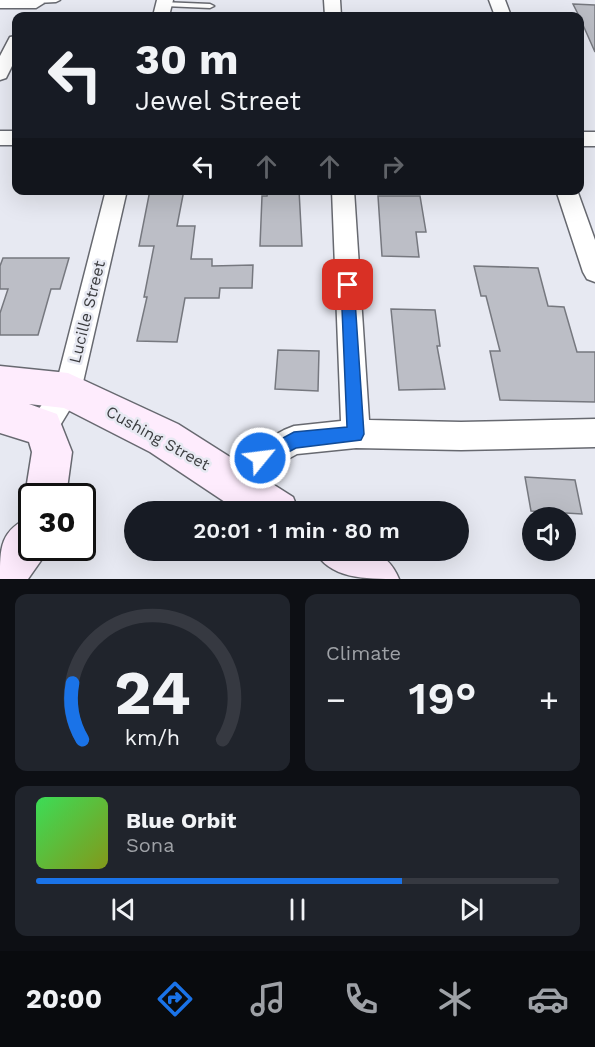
<!DOCTYPE html>
<html lang="en">
<head>
<meta charset="utf-8">
<style>
  :root { --surface:#171b24; --page:#20242c; --text:#f1f3f6; --muted:#9ea1a6; --line:#363941; --accent:#1a73e8 }
  body { margin:0; font-family:"Work Sans",sans-serif; background:var(--page); color:var(--text); height:100vh; display:flex; flex-direction:column; font-size:22px; white-space:nowrap }
  * { box-sizing:border-box; margin:0 }
  p { font-size:20px; color:var(--muted) }
  .icon { flex:none; width:33px; height:33px; fill:none; stroke:currentColor; stroke-width:2; stroke-linecap:round; stroke-linejoin:round }
  .map { position:relative; height:579px; overflow:hidden }
  .sheet { display:flex; flex-direction:column; gap:15px; padding:15px; background:#0d0f14; flex:1 }
  .sheet>* { flex:none }
  .guide { position:absolute; left:12px; top:12px; width:572px; height:183px; border-radius:12px; box-shadow:0 6px 24px #0002; background:#171b24; color:var(--text); overflow:hidden }
  .buttons { position:absolute; left:522px; top:507px; display:grid; gap:12px }
  .buttons a { display:grid; place-items:center; width:54px; height:54px; border-radius:50%; background:var(--surface); box-shadow:0 6px 24px #0002; font-size:30px }
  .speed { position:absolute; left:18px; top:483px; display:flex; gap:12px; font-size:30px; font-weight:700; text-align:center }
  .speed>* { display:grid; place-content:center; width:78px; height:78px; border-radius:50%; background:var(--surface); box-shadow:0 6px 24px #0002; line-height:1 }
  .speed .limit { border:3px solid #111; border-radius:9px; background:#fff; color:#111 }
  .pin { position:absolute; display:grid; place-items:center; width:51px; height:51px; color:#fff; margin:-26px; border-radius:12px; box-shadow:0 3px 9px #0006 }
  .me { position:absolute; width:66px; margin:-33px; rotate:61deg; stroke-linejoin:round; filter:drop-shadow(0 0 4px #0008) }
  .turn { display:flex; align-items:center; gap:21px; height:126px; padding:0 24px; font-size:27px }
  .turn .icon { width:78px; height:78px; stroke-width:2.5 }
  .turn b { display:block; font-size:42px; line-height:51px }
  .lanes { display:flex; align-items:center; height:57px; padding:0 24px; background:#0003; justify-content:center; gap:30px; direction:ltr }
  .lanes .off { opacity:.35 }
  .big { font-size:45px; font-weight:600; line-height:1.1 }
  .sheet .widget { flex:1; display:flex; flex-direction:column; justify-content:center; gap:9px; min-width:0; padding:0 21px; border-radius:12px; background:var(--page) }
  .sheet .dial { align-items:center; gap:0 }
  .dial svg { height:156px; overflow:visible; fill:none; stroke:var(--line); stroke-width:7; stroke-linecap:round; text-anchor:middle }
  .dial text { fill:var(--text); stroke:none }
  .song { display:flex; align-items:center; gap:18px }
  .cover { width:72px; height:72px; border-radius:9px; background:linear-gradient(135deg,hsl(130 70% 55%),hsl(70 70% 35%)) }
  .played { height:6px; border-radius:3px; background:linear-gradient(90deg,var(--accent) 70%,var(--line) 70%) }
  .keys { display:flex; justify-content:space-around; direction:ltr }
  .heat { display:flex; justify-content:space-between; align-items:center; font-size:33px; direction:ltr }
  .sheet .tiles { flex:1; display:grid; gap:15px; grid-template-columns:1fr 1fr }
  .widget:last-child { grid-column:span 2 }
  .trip { position:absolute; left:124px; top:501px; width:345px; height:60px; border-radius:30px; background:var(--surface); box-shadow:0 6px 24px #0002; font-weight:600; line-height:60px; text-align:center }
  .tabs { display:flex; height:96px; justify-content:space-around; align-items:center; background:#090b0e; color:var(--muted) }
  .tabs .icon { width:42px; height:42px }
  .tabs .selected { color:var(--accent) }
  .tabs b { font-size:27px; color:var(--text) }
  .map>svg:first-child { display:block }
  .building { fill:#bcbec6; stroke:#76787f; stroke-width:1.5 }
  .lines { fill:none; stroke-linecap:round; stroke-linejoin:round }
  .lane-casing { stroke:#676970; stroke-width:3 }
  .street-casing { stroke:#676970; stroke-width:3 }
  .secondary-casing { stroke:#676970; stroke-width:3 }
  .lane { fill:#fff; fill-rule:evenodd }
  .street { fill:#fff; fill-rule:evenodd }
  .secondary { fill:#feecfd; fill-rule:evenodd }
  .route { fill:#1a73e8; stroke:#114b97; stroke-width:1.5 }
  .labels { text-anchor:middle; dominant-baseline:central; stroke-width:5; stroke-linejoin:round; paint-order:stroke }
  .street-label { font-size:16px; fill:#3b3c3f; stroke:#e7e9f2 }
</style>
</head>
<body>
<div class="map">
<svg width="595" height="579" viewBox="0 0 595 579">
  <rect width="100%" height="100%" fill="#e7e9f2"/>
  <path class="building" d="M573,4L595,5V52L579,16Z
    M150,190H184L177,226H195L191,259H212V266L253,265L252,288H220L219,298H185L177,342L137,341L147,297H144L154,246H139Z
    M268,190H299L302,246H260L262,196H267Z
    M378,196H420L426,232H416L419,257L382,256Z
    M3,258H69L60,289H51L38,335H0V313L8,289H0V266Z
    M474,266L538,268L548,306L564,307L577,352H595V402L500,400L490,351H500L486,296H481Z
    M391,309L435,310L440,346H437L445,389L399,390Z
    M278,350L319,351L318,391L275,389Z
    M525,477L575,480L582,514L531,511Z"/>
  <g class="lines">
    <g class="lane-casing">
      <path id="lane" d="M34,0H60L56,2L37,3H34Z
        M161,2L210,4L214,6L210,8L164,6L160,4Z"/>
    </g>
    <g class="street-casing">
      <path id="street" d="M0,0H42L44,3L36,8H0Z
        M157,0H173L169,16H153Z
        M324,0H340L341,16H325Z
        M489,0H505L511,16H495Z
        M16,36V58L6,78L0,80V56L10,37Z
        M0,131H16V145H0Z
        M579,132H595V146H579Z
        M106,190H127L81,391L53,437L43,441L33,437L29,427L33,417L56,385Z
        M332,190H354L369,420L461,422L595,419V447L461,450L356,448L297,454L237,487L227,492L217,487L212,477L217,467L284,430L294,426L341,421Z
        M556,190H577L595,240V282L587,279L583,272Z"/>
    </g>
    <g class="secondary-casing">
      <path id="secondary" d="M0,366L68,373L81,379L178,424L293,497L299,512H240L150,452L64,408L29,404L57,414L72,452L66,496H32L31,511L25,496L32,452L29,442L0,433Z
        M32,516V548H49L47,552L28,579H0C0,547 0,530 32,516Z
        M314,550C349,550 383,540 399,579C364,579 330,579 314,550Z"/>
    </g>
    <use href="#lane" class="lane"/>
    <use href="#street" class="street"/>
    <use href="#secondary" class="secondary"/>
  </g>
  <path class="route" d="M348,279L352,281L354,285L364,434L361,440L296,448L260,467L255,464L252,458L255,453L294,432L347,427L341,285L343,281Z"/>
  <g class="labels">
    <g class="street-label">
      <text transform="translate(87 312) rotate(-76)">Lucille Street</text>
      <text transform="translate(158 438) rotate(29)">Cushing Street</text>
    </g>
  </g>
</svg>
<div class="buttons">
<a><svg class="icon" aria-label="sound" viewBox="0 0 24 24"><path d="M4 9h4l5-4v14l-5-4H4zM17 9q2 3 0 6"/></svg></a>
</div>
<div class="speed"><div class="limit">30</div></div>
<div class="pin" style="left:348px;top:285px;background:#d93025"><svg class="icon" aria-label="arrive" viewBox="0 0 24 24"><path d="M6 21V4h12l-3 4 3 4H6"/></svg></div>
<svg class="me" style="left:260px;top:458px" viewBox="-20 -20 40 40"><circle r="17" fill="#1a73e8" stroke="#fff" stroke-width="3"/><path d="M0-11L8 9 0 5-8 9z" fill="#fff"/></svg>
<div class="trip">20:01 · 1 min · 80 m</div>
<div class="guide">
<div class="turn"><svg class="icon" aria-label="left" viewBox="0 0 24 24"><path d="M17 20v-9H6M10 6l-5 5 5 5"/></svg><div><b>30 m</b>Jewel Street</div></div>
<div class="lanes"><svg class="icon" aria-label="left" viewBox="0 0 24 24"><path d="M17 20v-9H6M10 6l-5 5 5 5"/></svg><svg class="icon off" aria-label="ahead" viewBox="0 0 24 24"><path d="M12 20V5M6 11l6-6 6 6"/></svg><svg class="icon off" aria-label="ahead" viewBox="0 0 24 24"><path d="M12 20V5M6 11l6-6 6 6"/></svg><svg class="icon off" aria-label="right" viewBox="0 0 24 24"><path d="M7 20v-9h11M14 6l5 5-5 5"/></svg></div>
</div>
</div>
<section class="sheet">
<div class="tiles">
<div class="widget dial"><svg viewBox="0 0 100 80">
<path d="M14 69A42 42 0 1 1 86 69"/>
<path d="M14 69A42 42 0 0 1 9 40" stroke="#1a73e8"/>
<text x="50" y="56" font-size="32" font-weight="700">24</text>
<text x="50" y="72" font-size="11">km/h</text>
</svg></div>
<div class="widget"><p>Climate</p>
<div class="heat"><a>−</a><b class="big">19°</b><a>+</a></div>
</div>
<div class="widget">
<div class="song"><i class="cover"></i><div><b>Blue Orbit</b><p>Sona</p></div></div>
<div class="played"></div>
<div class="keys"><svg class="icon" aria-label="previous" viewBox="0 0 24 24"><path d="M18 5L8 12l10 7zM5 5v14"/></svg><svg class="icon" aria-label="pause" viewBox="0 0 24 24"><path d="M8 5v14M16 5v14"/></svg><svg class="icon" aria-label="next" viewBox="0 0 24 24"><path d="M6 5l10 7-10 7zM19 5v14"/></svg></div>
</div>
</div>
</section>
<nav class="tabs">
<b>20:00</b>
<svg class="icon selected" aria-label="directions" viewBox="0 0 24 24"><path d="M12 3l9 9-9 9-9-9zM9 14v-3h6M13 9l2 2-2 2"/></svg>
<svg class="icon" aria-label="music" viewBox="0 0 24 24"><path d="M9 18V5l10-2v13"/><circle cx="6" cy="18" r="3"/><circle cx="16" cy="16" r="3"/></svg>
<svg class="icon" aria-label="phone" viewBox="0 0 24 24"><path d="M5 4h4l2 5-3 2q2 4 5 5l2-3 5 2v4C11 20 4 13 5 4z"/></svg>
<svg class="icon" aria-label="climate" viewBox="0 0 24 24"><path d="M12 3v18M4 7l16 10M4 17L20 7"/></svg>
<svg class="icon" aria-label="car" viewBox="0 0 24 24"><path d="M5 17H2v-5l4-1 3-4h7l3 4 3 1v5h-3M9 17h6M6 11h13"/><circle cx="7" cy="17" r="2"/><circle cx="17" cy="17" r="2"/></svg>
</nav>
</body>
</html>
